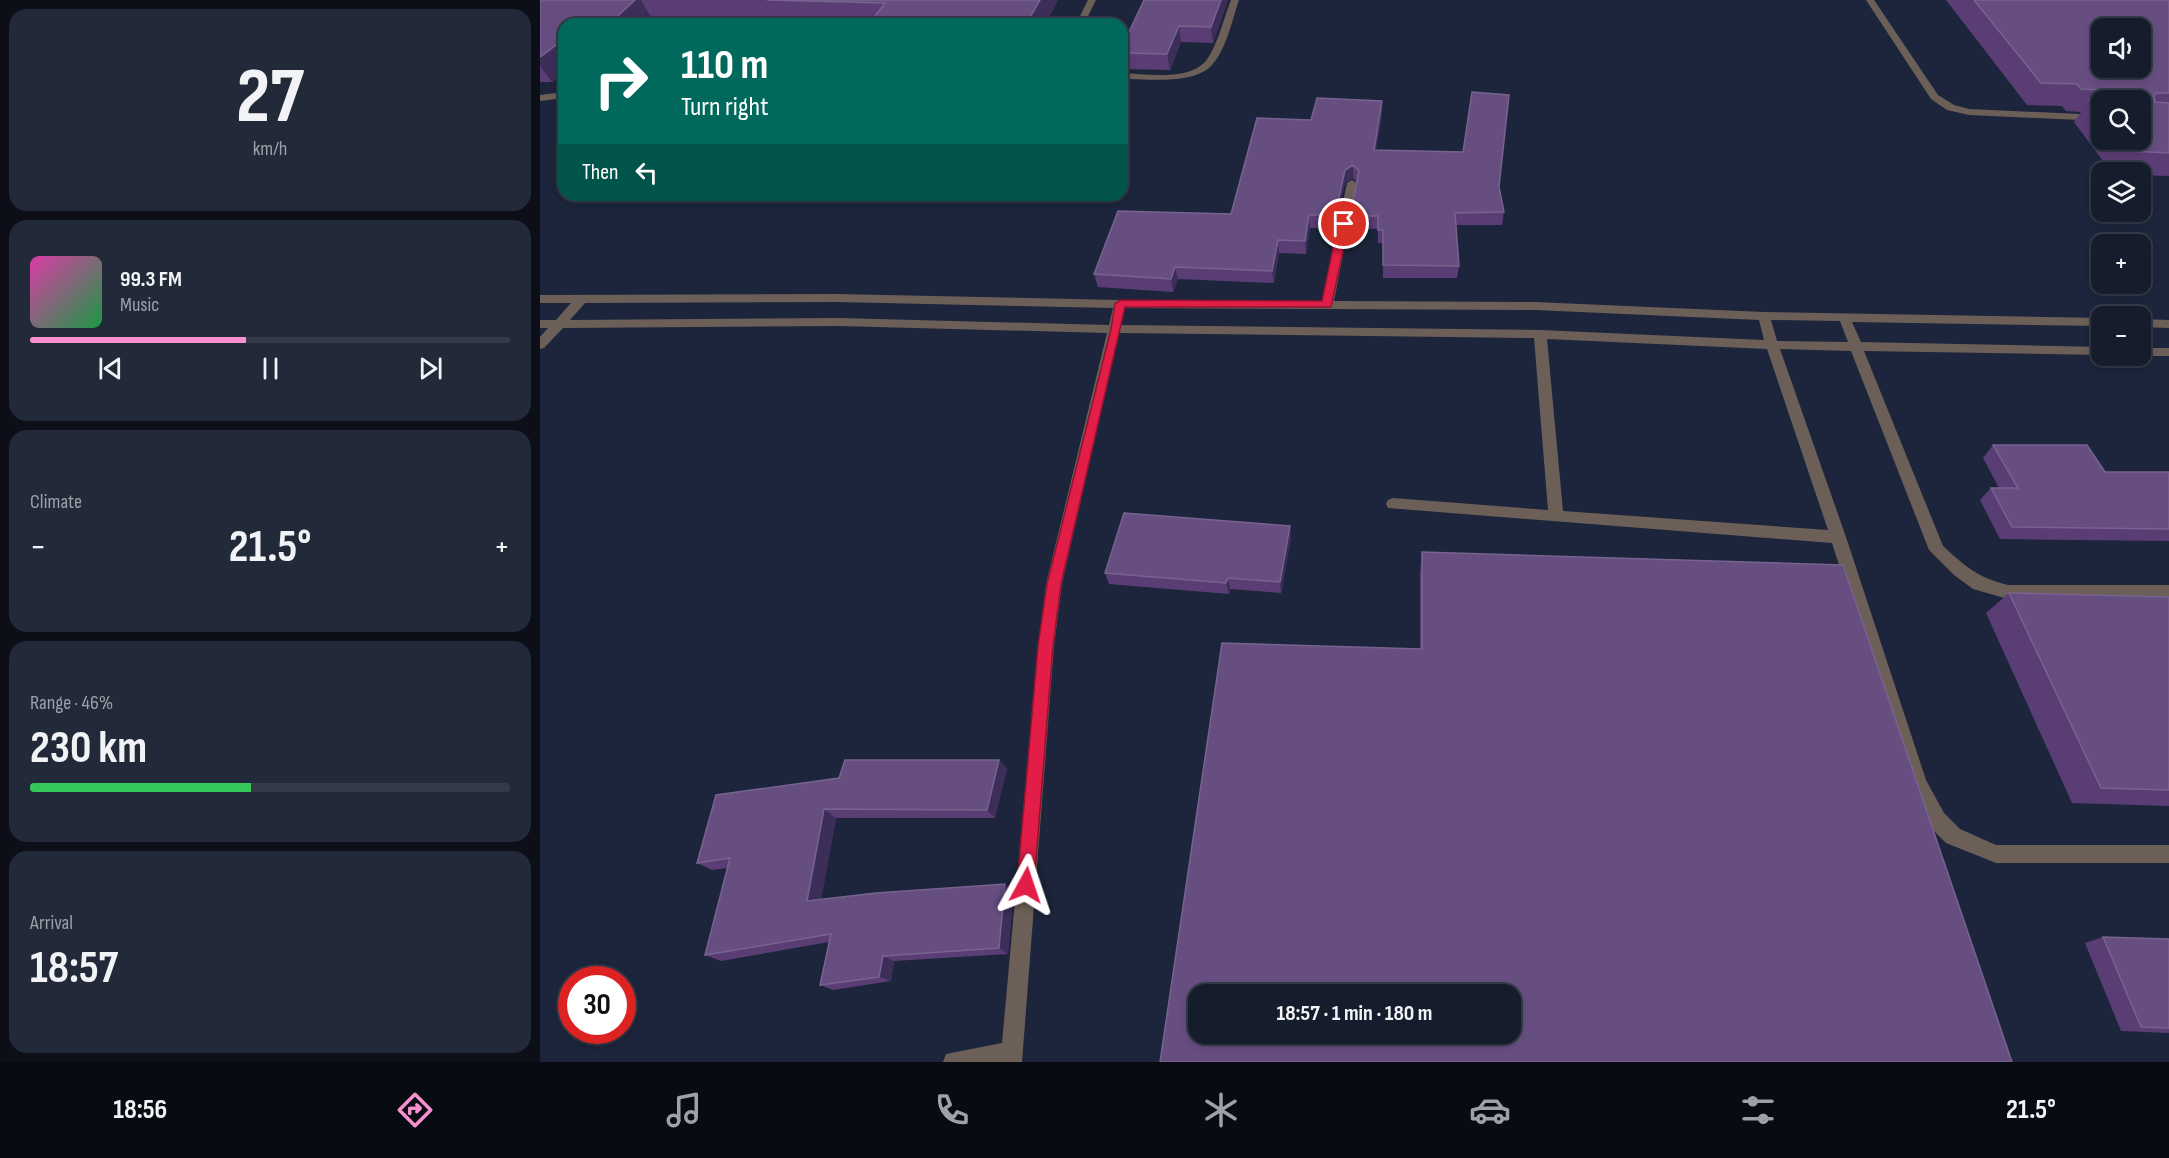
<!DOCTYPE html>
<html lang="en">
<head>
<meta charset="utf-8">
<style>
  :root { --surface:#151c2c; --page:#222938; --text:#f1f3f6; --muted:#9da1a9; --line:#343a48; --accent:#f690cf }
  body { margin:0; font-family:"Sofia Sans Condensed",sans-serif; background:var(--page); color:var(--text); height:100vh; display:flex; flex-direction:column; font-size:22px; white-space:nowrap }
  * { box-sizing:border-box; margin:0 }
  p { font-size:20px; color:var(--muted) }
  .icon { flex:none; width:33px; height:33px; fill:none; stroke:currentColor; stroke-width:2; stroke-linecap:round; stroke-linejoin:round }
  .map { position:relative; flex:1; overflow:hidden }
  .sheet { display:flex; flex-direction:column; gap:9px; padding:9px; background:#0c0f18; width:540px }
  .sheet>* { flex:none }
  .top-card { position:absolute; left:18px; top:18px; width:570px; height:183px; border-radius:18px; box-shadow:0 3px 9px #0003,0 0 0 2px var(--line); background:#00695c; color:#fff; overflow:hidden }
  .tools { position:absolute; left:1551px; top:18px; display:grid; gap:12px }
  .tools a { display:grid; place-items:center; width:60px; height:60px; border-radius:12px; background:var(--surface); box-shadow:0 3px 9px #0003,0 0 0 2px var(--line); font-size:30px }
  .speed { position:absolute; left:18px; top:966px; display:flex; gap:12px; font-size:30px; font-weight:700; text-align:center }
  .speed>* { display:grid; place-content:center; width:78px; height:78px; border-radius:50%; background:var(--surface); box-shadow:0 3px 9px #0003,0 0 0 2px var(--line); line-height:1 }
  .speed .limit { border:9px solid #d22; background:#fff; color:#111 }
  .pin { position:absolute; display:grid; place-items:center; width:51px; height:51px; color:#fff; margin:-26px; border:3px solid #fff; border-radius:50%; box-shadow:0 2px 6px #0007 }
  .me { position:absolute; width:66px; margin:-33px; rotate:5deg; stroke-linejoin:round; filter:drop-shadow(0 0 4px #0008) }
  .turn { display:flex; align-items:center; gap:21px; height:126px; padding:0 24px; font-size:27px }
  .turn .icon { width:78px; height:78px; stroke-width:2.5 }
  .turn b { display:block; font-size:42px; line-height:51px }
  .then { display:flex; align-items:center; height:57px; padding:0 24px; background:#0003; gap:12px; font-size:22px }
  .big { font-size:45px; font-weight:700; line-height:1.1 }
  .sheet .widget { flex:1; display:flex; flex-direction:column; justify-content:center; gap:9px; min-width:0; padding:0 21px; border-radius:18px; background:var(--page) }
  .sheet .dial { align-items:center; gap:0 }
  .dial b { font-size:78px; line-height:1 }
  .song { display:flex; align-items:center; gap:18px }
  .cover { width:72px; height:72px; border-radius:9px; background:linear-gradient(135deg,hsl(320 70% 55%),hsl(140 70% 35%)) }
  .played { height:6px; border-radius:3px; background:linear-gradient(90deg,var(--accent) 45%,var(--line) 45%) }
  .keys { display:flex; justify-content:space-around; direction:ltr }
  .heat { display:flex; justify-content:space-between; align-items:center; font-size:33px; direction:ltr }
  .charge { height:9px; border-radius:4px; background:linear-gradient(90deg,#34c759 46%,var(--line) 0) }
  .trip { position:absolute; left:648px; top:984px; width:333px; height:60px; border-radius:18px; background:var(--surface); box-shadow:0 3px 9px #0003,0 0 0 2px var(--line); font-weight:700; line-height:60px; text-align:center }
  .menu { display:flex; height:96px; justify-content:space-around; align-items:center; background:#080b12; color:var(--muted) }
  .menu .icon { width:42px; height:42px }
  .menu .active { color:var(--accent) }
  .menu b { font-size:27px; color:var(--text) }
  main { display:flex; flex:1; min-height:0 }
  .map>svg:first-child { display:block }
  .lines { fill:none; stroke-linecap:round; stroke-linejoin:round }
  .minor { fill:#6c5f58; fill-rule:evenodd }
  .wall { fill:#5b3d75; fill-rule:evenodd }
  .shaded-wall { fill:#3c2d59 }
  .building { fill:#674e81; stroke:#776390; stroke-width:1.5; fill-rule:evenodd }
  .route { fill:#e11d48; stroke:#92132f; stroke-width:1.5 }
</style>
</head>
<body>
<main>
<section class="sheet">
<div class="widget dial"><b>27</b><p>km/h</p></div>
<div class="widget">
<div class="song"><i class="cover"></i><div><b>99.3 FM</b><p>Music</p></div></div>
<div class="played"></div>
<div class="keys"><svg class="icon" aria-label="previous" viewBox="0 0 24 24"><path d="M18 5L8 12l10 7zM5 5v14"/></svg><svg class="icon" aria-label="pause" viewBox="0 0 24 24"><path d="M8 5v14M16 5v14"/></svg><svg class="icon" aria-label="next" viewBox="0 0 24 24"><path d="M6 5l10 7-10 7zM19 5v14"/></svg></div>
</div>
<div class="widget"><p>Climate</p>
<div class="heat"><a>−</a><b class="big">21.5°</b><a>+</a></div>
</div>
<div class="widget"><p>Range · 46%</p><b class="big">230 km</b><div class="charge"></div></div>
<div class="widget"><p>Arrival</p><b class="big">18:57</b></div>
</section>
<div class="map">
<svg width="1629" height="1062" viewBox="0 0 1629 1062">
  <rect width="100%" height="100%" fill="#1c253b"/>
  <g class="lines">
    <path class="minor" d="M548,0H556L544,24H536Z
      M691,0H699C692,20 687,48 672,65C654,85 607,79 582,79V73C606,74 647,81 665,62C677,48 684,17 691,0Z
      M1326,0H1334L1398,95L1414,105L1429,109L1562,115V121L1429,115L1407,110L1391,99Z
      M24,92V98L0,101V95Z
      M812,180L817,183L794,301L995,302L1224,312L1562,318V326L1312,322L1321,342L1562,347V355L1324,351L1403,546C1426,567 1437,577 1468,585H1629V599H1468L1433,589L1414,575L1389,550L1311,351L1240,349L1306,537L1386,780L1404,813L1420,829L1456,845H1629V863H1456L1406,843L1390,827L1369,783L1292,543L848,508L846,504L848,500L853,498L1008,510L994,338L579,333L522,584L514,646L482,1062H403L406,1054L462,1043L498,646L506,584L567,333L299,326L23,328L4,348L0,349V337L8,328H0V320H16L31,303H0V295L297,294L580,300L782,301L807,183ZM297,302L573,308L569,325L299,318L30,320L45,303ZM585,308L995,310L1219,320L1224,340L1000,330L581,325ZM1231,320L1300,321L1308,342L1237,341ZM1007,339L1227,349L1288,530L1023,511Z
      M1600,319L1629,320V328L1600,327Z
      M1600,348H1629V356H1597H1600Z"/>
  </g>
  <path class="wall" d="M0,0H518L505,24H327L112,19L106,24H24V73L12,82H0Z
    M604,0H688L673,43L641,42L630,70L583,69L582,47Z
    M1406,0H1629V176L1600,175V172H1571L1534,122L1541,112L1526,111L1522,106L1487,105ZM1562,100H1600V140H1562Z
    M842,101V114L836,150L959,187L964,212L962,225H916L919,266L917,278H843V243H838V229L810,228V216L817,182L813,178L805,183L795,228H770L766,254L739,253L734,283L638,279L633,292L558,287L554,274L691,214L771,120Z
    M1453,445L1565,472H1629V541L1460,539L1440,500L1451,488H1459L1443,458Z
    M751,538L741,593L690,589L689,594L569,584L565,573Z
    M882,552L1472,1062L880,649V573Z
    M1469,593L1629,597V806L1532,803L1446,613Z
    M459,760L467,769L455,818H296L281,899L474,890L468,954L354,961L351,981L293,990L280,985L289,942L181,961L165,955L187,868L172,870L157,863L176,795Z
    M1563,937L1629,939V1033L1581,1031L1545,943Z"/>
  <path class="shaded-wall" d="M95,0H101L112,19L106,24H69Z
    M500,0H518L505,24H486Z
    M681,0H688L673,43L671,27Z
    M639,26L641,42L630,70L627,54Z
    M24,39V73L12,82L0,66V57Z
    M842,101V114L834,163V150Z
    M813,165V178L805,183L795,228V215L805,170Z
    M769,215L770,228L766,254L765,241Z
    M738,240L739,253L734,283L732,271Z
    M635,267L638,279L633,292L631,279Z
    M750,526L751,538L741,593L740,582Z
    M688,578L690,589L689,594L686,583Z
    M459,760L467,769L455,818L447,810Z
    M284,809L296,818L280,907L267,901Z
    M465,884L474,890L468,954L459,948Z
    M343,956L354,961L351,981L339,977Z"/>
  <path class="building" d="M0,0H95L69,24H24V39L0,57Z
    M227,0H500L486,24H329L345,3Z
    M604,0H681L671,27L639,26L627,54L582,53V47Z
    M1434,0H1629V93H1617L1614,95L1615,102L1629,103V153L1589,151L1580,140H1600V100H1578L1580,99L1579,91L1541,89L1537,84L1501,83ZM1562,28H1600V68H1562Z
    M932,92L969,95L959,187L964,212L915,213L919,266L843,265V230H838V216H810L819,171L813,165L805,170L795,215H769L765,241L738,240L732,271L635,267L631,279L554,274L578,211L691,214L717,118L771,120L777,98L842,101L834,150L923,152Z
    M1549,100H1567H1562V116Z
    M1453,445H1547L1565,472H1629V529L1472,527L1451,488H1478Z
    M584,513L750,526L740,582L688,578L686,583L565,573Z
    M882,552L1303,565L1472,1062H620L682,643L882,649ZM658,994H970V1034H658Z
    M1469,593L1629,597V790L1561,788Z
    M305,760H459L447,810L284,809L267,901L336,893L465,884L459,948L343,956L339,977L280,985L291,934L165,955L190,858L157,863L176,795L299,778Z
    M1563,937L1629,939V1028L1601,1027Z"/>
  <path class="route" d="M804,220L809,224L791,307H585L521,584L513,646L494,885L492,891L486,894L479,891L477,885L498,646L507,584L571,329L575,304L580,300L782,301L798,224Z"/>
</svg>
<div class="tools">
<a><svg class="icon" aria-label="sound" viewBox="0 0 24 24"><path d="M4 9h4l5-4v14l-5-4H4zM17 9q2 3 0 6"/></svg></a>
<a><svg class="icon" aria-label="search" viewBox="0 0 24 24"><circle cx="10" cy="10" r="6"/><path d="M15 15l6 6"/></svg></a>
<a><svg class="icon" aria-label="layers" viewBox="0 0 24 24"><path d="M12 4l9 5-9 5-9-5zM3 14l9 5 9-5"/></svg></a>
<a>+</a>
<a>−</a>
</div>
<div class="speed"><div class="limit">30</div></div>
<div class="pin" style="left:804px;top:224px;background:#d93025"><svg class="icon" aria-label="arrive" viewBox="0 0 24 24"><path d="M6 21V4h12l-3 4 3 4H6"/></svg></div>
<svg class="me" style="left:486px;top:885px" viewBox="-20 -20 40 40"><path d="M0-17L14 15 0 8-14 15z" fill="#e11d48" stroke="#fff" stroke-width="4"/></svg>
<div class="trip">18:57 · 1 min · 180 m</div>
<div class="top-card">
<div class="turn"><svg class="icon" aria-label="right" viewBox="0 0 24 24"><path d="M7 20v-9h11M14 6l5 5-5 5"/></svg><div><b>110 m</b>Turn right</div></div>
<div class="then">Then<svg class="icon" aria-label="left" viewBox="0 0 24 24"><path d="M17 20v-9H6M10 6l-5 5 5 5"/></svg></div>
</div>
</div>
</main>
<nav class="menu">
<b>18:56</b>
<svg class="icon active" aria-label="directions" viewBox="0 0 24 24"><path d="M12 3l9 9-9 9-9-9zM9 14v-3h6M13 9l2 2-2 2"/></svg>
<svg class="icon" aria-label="music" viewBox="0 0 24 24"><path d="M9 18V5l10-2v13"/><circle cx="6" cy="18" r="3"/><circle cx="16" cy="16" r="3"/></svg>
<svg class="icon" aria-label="phone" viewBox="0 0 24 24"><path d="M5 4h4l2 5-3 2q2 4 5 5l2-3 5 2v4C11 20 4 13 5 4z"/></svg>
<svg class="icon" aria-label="climate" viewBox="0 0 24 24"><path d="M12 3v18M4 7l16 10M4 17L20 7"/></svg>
<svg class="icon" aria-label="car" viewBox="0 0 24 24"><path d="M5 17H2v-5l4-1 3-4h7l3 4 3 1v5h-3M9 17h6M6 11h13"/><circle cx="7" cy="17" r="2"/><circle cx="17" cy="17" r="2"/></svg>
<svg class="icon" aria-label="filters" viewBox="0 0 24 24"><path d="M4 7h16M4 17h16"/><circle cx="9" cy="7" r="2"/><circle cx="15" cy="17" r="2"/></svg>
<b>21.5°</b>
</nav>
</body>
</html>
